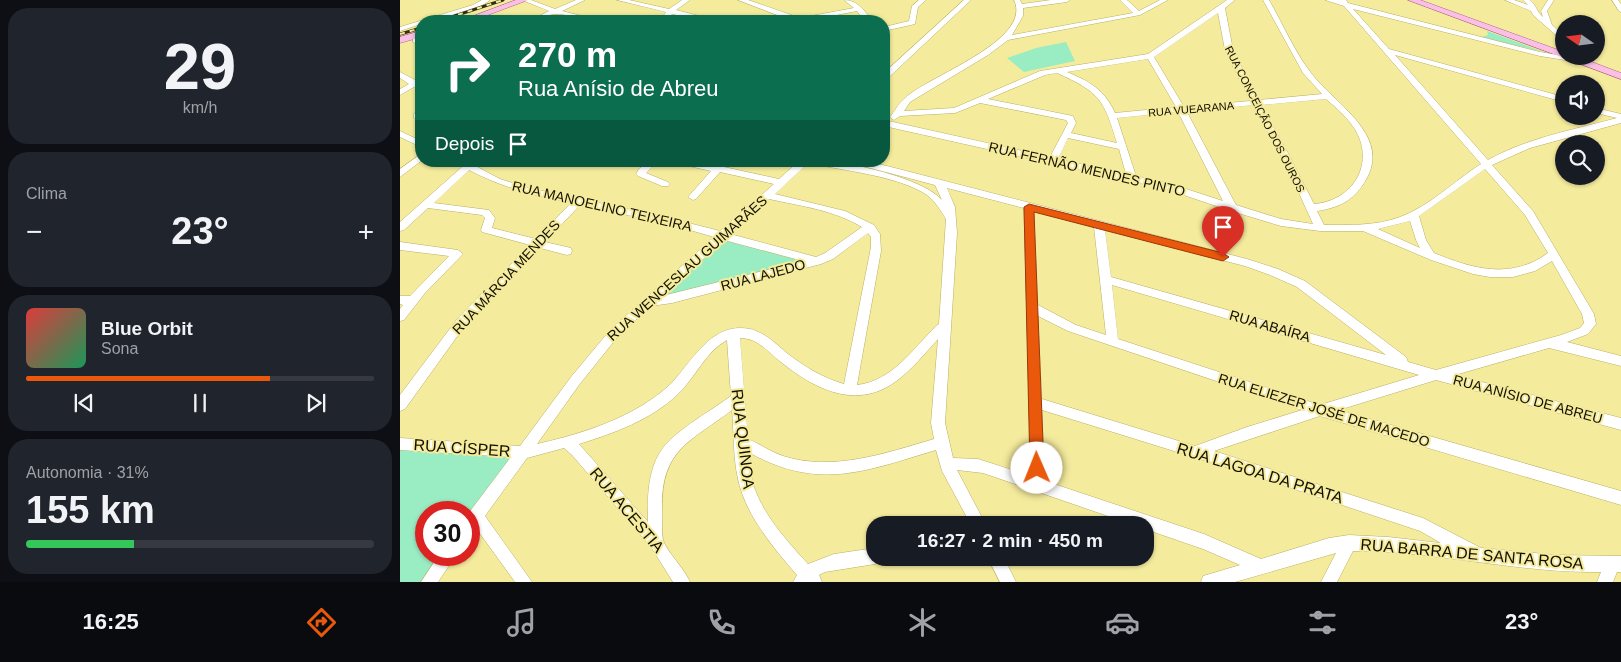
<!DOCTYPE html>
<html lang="pt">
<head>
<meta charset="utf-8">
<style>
  :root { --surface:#171b24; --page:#20242c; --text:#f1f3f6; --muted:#9ea1a6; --line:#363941; --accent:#ea580c }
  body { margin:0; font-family:Helvetica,sans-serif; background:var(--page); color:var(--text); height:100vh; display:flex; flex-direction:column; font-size:19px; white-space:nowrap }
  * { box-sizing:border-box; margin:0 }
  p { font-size:16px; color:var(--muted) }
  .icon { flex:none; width:28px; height:28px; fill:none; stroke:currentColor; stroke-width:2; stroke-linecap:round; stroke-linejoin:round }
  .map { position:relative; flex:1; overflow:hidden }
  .panel { display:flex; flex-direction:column; gap:8px; padding:8px; background:#0d0f14; width:400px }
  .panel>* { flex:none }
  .hud { position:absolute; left:15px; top:15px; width:475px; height:152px; border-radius:20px; box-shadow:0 1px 4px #0004; background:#0b6e4f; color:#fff; overflow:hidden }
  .needle { width:32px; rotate:284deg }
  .tools { position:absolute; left:1155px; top:15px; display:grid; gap:10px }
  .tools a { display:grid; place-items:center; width:50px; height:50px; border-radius:50%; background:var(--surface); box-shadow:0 1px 4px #0004; font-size:25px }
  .speed { position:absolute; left:15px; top:501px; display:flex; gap:10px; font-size:25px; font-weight:700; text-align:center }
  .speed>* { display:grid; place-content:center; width:65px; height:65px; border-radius:50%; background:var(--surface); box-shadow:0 1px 4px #0004; line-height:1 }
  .speed .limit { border:8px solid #d22; background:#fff; color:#111 }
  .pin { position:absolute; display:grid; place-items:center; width:42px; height:42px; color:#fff; margin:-51px -21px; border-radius:50% 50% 50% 0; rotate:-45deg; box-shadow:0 0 5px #0007 }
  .pin .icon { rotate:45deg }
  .me { position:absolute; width:55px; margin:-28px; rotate:359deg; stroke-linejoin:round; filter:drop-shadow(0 0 4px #0008) }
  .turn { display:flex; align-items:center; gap:18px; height:105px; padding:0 20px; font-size:22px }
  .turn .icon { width:65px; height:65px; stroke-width:2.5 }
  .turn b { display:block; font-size:35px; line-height:42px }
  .then { display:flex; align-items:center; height:48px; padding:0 20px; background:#0003; gap:10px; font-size:19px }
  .big { font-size:38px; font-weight:700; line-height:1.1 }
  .panel .tile { flex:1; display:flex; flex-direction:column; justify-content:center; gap:8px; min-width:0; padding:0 18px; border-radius:20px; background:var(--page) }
  .panel .dial { align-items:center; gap:0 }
  .dial b { font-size:65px; line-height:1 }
  .song { display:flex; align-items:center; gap:15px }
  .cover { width:60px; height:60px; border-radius:8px; background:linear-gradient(135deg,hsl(0 70% 55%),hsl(150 70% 35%)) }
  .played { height:5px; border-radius:2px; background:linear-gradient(90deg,var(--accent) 70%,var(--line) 70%) }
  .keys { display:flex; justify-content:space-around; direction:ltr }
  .heat { display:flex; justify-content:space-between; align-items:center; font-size:28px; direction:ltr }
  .charge { height:8px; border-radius:4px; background:linear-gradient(90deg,#34c759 31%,var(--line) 0) }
  .trip { position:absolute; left:466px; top:516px; width:288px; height:50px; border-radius:20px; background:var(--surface); box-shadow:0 1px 4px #0004; font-weight:700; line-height:50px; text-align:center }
  .tab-bar { display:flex; height:80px; justify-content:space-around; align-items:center; background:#090b0e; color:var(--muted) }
  .tab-bar .icon { width:35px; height:35px }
  .tab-bar .current { color:var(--accent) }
  .tab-bar b { font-size:22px; color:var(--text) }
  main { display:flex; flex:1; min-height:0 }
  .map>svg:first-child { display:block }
  .green { fill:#9aecc3 }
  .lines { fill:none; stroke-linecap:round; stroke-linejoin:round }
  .minor-casing { stroke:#baaf64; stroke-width:1 }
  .major-casing { stroke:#a8668a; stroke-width:1 }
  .minor { fill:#fff; fill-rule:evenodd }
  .major { fill:#fbbfe6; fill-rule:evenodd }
  .rail-casing { stroke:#332e16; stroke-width:3 }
  .rail { stroke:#f5eb9d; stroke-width:2; stroke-dasharray:5; stroke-linecap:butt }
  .route { fill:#ea580c; stroke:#983908 }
  .labels { text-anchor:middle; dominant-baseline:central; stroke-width:4; stroke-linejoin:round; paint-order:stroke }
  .far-street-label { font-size:11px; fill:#141000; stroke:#f5eb9d }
  .street-label { font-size:14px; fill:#141000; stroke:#f5eb9d }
  .near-street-label { font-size:16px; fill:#141000; stroke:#f5eb9d }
</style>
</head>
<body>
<main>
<section class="panel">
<div class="tile dial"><b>29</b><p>km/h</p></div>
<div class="tile"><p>Clima</p>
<div class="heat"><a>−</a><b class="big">23°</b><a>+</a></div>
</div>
<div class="tile">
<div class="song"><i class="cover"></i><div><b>Blue Orbit</b><p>Sona</p></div></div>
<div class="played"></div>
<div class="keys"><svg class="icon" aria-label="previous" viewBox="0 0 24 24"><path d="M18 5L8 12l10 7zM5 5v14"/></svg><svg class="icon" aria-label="pause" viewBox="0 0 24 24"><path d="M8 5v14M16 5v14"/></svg><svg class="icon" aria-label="next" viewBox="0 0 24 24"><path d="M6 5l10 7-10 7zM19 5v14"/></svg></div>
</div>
<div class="tile"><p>Autonomia · 31%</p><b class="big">155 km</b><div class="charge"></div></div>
</section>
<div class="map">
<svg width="1221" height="582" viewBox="0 0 1221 582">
  <rect width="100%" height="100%" fill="#f5eb9d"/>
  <path class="green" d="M1087,31L1144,52L1081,37L1088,35Z
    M666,42L675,61L624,72L607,58L636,48Z
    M321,235L417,261L248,302Z
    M0,448L123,453L69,533V512H26V555H53L35,582H0Z"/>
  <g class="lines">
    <g class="minor-casing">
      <path id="minor" d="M82,0H90C77,11 39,21 21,21V24L0,31V27L73,5Z
        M122,0H131L155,9L176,0H185L162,11L202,21C186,22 166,13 155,14C145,15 139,21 129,21L149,11Z
        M217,0H229L269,9L282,0H290L276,10L319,21H306L272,14L266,21H260L266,12Z
        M338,0H348L400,18L454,8L444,0C458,0 464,11 473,21H465L457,11L406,21H393Z
        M519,0H526L518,7L515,24L484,31V27L509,21L512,6Z
        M564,0H571L487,79H484V73Z
        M614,0H620L622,4L651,0H670L667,2L623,8V16L612,35L733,13L720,0H727L739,11L760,0H768L740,15L608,40L588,55L510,102L504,111L554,108L640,71L748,54L827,0H835L825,8L833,50L858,100L922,94L903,73L863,0H869C883,24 894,51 911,73C935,105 997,137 962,186C951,202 937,208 917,211L924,225C949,225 976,226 1000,217C1030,206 1054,181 1081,164L944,6L925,0H946L948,3L1140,52L1164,56H1179L1181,60L1177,62L1140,56L953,9L989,49L1164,97V102L995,55L1088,160C1127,138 1173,130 1217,118L1196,113V108L1221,114V123L1130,148L1092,165L1133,211L1194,314L1196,324L1188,334L1167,342L1221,356V366L1149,348L1055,375L1221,418V430L1036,380L939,410L1221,491V505L920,416L814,451L1023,518L1081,548L1155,555L1221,556V572H1217L1213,582H1197L1201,572C1119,573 1040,552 958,551H953L937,582H921L936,553L835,582H801L803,576L840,565L803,549L745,529V525H734L583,473L557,470L586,525H571L542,471L536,450C466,471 419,491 350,453C350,462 350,472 352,480C360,512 387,541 408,564L434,554L475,548V558H482L480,561L475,564L425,572L419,575L422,582H393L397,575C374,549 345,514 338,479C333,457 334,433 332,410C290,442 261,449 262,509C263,518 261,531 263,540C267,552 284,568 290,582H273L251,547L172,455L164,448L127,458L85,516L132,582H115L76,528L69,533V514L71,510L111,457L0,450V438L120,446L171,377L211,329L314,237L269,224L180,205L145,242L171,248L172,251L171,254L167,255L140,248L66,324L5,409L0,411V395L58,318L130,245L82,232L81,230L85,218L82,215L28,208L4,230L0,231V222L62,167L54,161H66L100,179L125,187L269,218L320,231L374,184L320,172L296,199L293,200L288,197L311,171L276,163L275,161H294L316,166L320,161H329L324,167L379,179L399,161C408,161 417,161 426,161C454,163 524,179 542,200L535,185L444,161H463L487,166L847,259L878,269L905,281L1006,357L1008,362L1036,370L1161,335L1180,328L1184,323L1182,314L1152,261L1135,271L1113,277H1090L1073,274L1031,260L963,231H920L881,226L828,210L766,189L484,126V120L650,157L668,123L666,120L580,103L555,113L500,116L494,120L490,117C495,111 498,104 504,99C525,77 634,41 614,0ZM818,13L825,50L850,101L784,107L754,57ZM748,59L776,107L715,113C705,90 689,81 667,72ZM657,73C700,92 704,100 717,143L671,133L676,123L673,116L588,99L645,75ZM926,99C937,108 948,118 956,131C975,165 952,201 914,204L889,155L861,105ZM853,105L888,169L913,224L881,219L836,205L787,112ZM778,112L823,201L771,184L736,176L717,118ZM668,138L719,149L726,174L658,159ZM408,163C441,170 499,176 527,195C535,201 541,211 546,219L539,324L536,326C513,349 492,381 457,385L481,251L480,234L474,225L445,211L375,194ZM1085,169L1125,215L1148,253C1111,280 1073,269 1034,253L1026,240L1019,216ZM69,170C103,188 134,195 171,203L136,239L92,228L95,218L89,210L34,203ZM547,188L624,208L631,476L578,459L553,458L545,423L557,233L555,207ZM369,199C401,206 434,210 462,227L425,253L416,257L330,234ZM634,211L694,227L706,335L676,325L638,305ZM1010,221L1016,240L1020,248L978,229ZM705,230L845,266L870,275L897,287L986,355L711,277ZM468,233L471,237V247L444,384C423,378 405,367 388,354C376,344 366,333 350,329C314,322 296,355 276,378C267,389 255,397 243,405C212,424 173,436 137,444L179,385L219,335L251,306L272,303L421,264L433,259ZM324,240L403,261L262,296ZM712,285L1019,375L920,405L718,339ZM638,316L668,331L902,410L847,427L795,446L642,399ZM340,338C358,338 367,351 381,362C414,389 456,410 495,382C512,370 525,353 538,339L531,423L534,439C486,453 433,472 383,456C371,452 360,444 348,439ZM327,340L331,396C313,409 284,426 269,441C248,461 247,495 248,522L179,444C214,433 251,420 278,394C296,377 305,352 327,340ZM642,410L861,478L1020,531L1041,543L988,537L949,535L929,538L861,559L804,534L645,481Z
        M1105,0H1114L1128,5L1123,0H1130C1136,5 1137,12 1143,17L1141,11L1148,0H1154L1147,11L1152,25L1164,36V42L1133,15L1131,11Z
        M1212,0H1218L1221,4V12L1219,11Z
        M13,38H19L21,41V47L13,42Z
        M0,72L15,80L21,78V83L0,95V89L9,84L0,78Z
        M21,110V117L14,118V114Z
        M0,131L21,141V147L0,137Z
        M21,154V161L0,177V169Z
        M248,161H258L246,173L268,182L270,184L268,186H262L238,176L236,174L239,169Z
        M0,242L58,250L63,254L25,293L4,320L0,321V309L3,305L0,304V296H10L49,256L0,250Z
        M39,555H56L38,582H21Z
        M588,558H604L616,582H600Z"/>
    </g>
    <g class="major-casing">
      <path id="major" d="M116,0H128L72,21H60Z
        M1008,0H1020L1164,52V56H1176L1221,73V79Z
        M21,31V37L0,43V37Z"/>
    </g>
    <use href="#minor" class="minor"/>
    <use href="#major" class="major"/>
    <g class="rail-casing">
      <path id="rail" d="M39,21L103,0
        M0,34L21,28"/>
    </g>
    <use href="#rail" class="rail"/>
  </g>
  <path class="route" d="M629,204L823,253L829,257L823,261L634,212L644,468L642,473L637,475L632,473L630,468L624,207Z"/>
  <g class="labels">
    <g class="far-street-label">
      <text transform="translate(791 109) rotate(-5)">RUA VUEARANA</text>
      <text transform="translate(865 119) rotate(63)">RUA CONCEIÇÃO DOS OUROS</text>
    </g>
    <g class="street-label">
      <text transform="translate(687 169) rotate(13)">RUA FERNÃO MENDES PINTO</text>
      <text transform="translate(202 206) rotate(13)">RUA MANOELINO TEIXEIRA</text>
      <text transform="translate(287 268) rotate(-42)">RUA WENCESLAU GUIMARÃES</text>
      <text transform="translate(363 275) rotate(-15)">RUA LAJEDO</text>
      <text transform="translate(106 277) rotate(-47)">RUA MÁRCIA MENDES</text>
      <text transform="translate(870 326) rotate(16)">RUA ABAÍRA</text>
      <text transform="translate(1128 399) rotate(15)">RUA ANÍSIO DE ABREU</text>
      <text transform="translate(924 410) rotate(17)">RUA ELIEZER JOSÉ DE MACEDO</text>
    </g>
    <g class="near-street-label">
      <text transform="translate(343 439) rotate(83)">RUA QUINOA</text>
      <text transform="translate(62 448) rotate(4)">RUA CÍSPER</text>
      <text transform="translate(860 473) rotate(17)">RUA LAGOA DA PRATA</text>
      <text transform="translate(227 510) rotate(50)">RUA ACESTIA</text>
      <text transform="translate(1072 554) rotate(5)">RUA BARRA DE SANTA ROSA</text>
    </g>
  </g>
</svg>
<div class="tools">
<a><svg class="needle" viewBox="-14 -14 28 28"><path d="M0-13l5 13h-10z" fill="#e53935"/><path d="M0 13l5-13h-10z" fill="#9ea1a6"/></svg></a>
<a><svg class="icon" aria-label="sound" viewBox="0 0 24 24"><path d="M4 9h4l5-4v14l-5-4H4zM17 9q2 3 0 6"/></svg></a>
<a><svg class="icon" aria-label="search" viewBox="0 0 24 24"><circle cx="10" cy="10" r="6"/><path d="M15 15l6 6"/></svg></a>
</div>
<div class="speed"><div class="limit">30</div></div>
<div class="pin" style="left:823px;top:257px;background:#d93025"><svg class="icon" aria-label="arrive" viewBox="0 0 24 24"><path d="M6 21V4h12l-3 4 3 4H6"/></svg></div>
<svg class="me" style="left:637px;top:468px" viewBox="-20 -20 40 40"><circle r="19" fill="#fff"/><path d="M0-13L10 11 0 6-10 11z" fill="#ea580c"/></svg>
<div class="trip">16:27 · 2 min · 450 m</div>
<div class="hud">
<div class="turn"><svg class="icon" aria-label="right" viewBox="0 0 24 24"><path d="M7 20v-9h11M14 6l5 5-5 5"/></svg><div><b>270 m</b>Rua Anísio de Abreu</div></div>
<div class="then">Depois<svg class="icon" aria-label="arrive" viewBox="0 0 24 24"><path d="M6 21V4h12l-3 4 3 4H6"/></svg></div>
</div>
</div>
</main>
<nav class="tab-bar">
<b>16:25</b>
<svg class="icon current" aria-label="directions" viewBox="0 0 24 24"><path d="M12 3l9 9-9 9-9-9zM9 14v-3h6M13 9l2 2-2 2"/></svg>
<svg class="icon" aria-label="music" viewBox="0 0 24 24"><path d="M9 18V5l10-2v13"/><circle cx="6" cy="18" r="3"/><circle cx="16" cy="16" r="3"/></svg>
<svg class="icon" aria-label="phone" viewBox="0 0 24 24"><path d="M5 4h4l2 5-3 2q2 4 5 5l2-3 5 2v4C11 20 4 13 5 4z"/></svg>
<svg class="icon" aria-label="climate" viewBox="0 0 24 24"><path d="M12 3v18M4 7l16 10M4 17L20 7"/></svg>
<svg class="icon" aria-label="car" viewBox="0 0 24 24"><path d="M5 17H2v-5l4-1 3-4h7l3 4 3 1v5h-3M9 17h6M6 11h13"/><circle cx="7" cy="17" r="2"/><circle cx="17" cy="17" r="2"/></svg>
<svg class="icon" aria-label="filters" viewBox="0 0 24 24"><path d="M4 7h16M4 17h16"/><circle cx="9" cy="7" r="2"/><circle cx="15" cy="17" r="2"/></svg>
<b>23°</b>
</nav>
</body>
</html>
